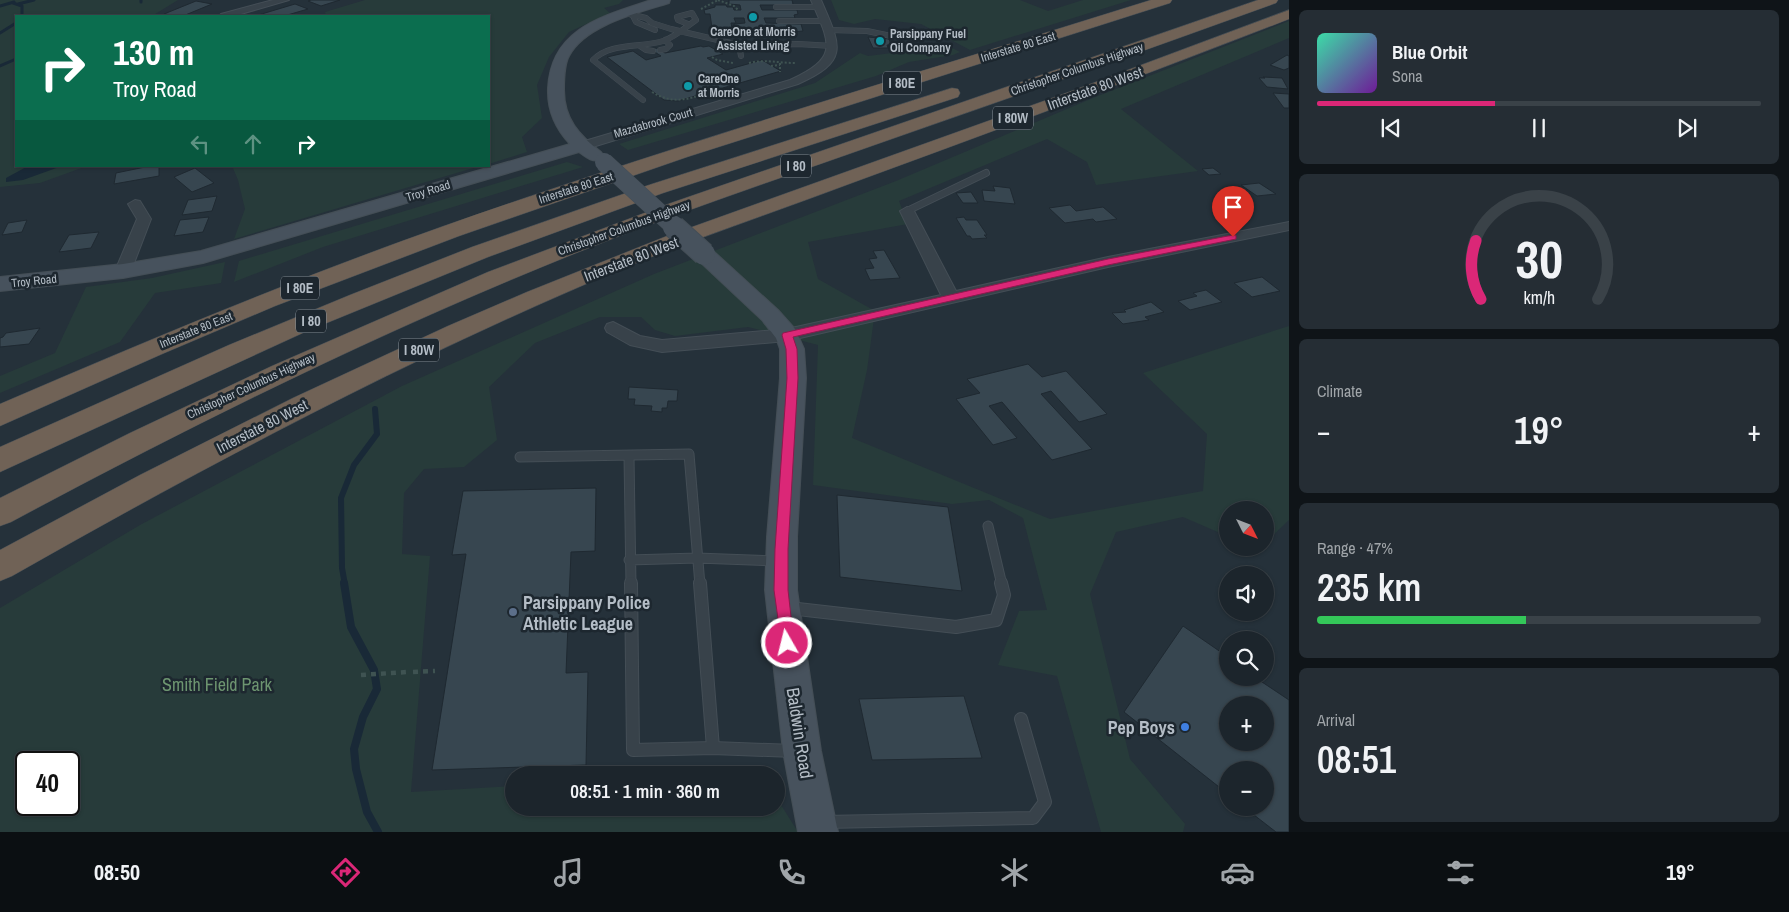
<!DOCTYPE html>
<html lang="en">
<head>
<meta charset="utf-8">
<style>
  :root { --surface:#1c252c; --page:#252d34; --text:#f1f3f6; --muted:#a0a5a9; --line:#3a4248; --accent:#db2777 }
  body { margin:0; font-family:"Archivo Narrow",sans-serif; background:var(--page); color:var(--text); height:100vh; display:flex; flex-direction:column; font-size:19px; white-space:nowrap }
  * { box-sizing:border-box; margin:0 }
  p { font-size:16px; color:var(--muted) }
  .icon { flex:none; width:28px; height:28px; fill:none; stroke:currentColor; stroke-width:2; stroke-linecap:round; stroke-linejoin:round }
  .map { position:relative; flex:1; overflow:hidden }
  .sheet { display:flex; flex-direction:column; gap:10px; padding:10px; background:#0f1418; width:500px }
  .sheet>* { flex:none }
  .guide { position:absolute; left:15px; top:15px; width:475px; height:152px; border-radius:0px; box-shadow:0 1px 4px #0004,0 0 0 1px var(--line); background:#0b6e4f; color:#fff; overflow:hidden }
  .needle { width:32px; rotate:132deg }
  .tools { position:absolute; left:1219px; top:501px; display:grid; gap:10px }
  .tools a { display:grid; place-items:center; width:55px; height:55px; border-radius:50%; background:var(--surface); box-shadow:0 1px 4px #0004,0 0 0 1px var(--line); font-size:25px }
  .speed { position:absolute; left:15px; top:751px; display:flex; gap:10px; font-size:25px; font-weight:700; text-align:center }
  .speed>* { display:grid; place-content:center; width:65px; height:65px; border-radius:50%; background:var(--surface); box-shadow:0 1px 4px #0004,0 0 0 1px var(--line); line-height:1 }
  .speed .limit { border:2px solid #111; border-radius:8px; background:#fff; color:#111 }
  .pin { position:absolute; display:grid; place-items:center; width:42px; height:42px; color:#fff; margin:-51px -21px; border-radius:50% 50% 50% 0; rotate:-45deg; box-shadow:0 0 5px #0007 }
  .pin .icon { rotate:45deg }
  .me { position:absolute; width:55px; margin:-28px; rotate:352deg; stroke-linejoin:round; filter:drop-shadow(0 0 4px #0008) }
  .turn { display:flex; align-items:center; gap:18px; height:105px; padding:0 15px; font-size:22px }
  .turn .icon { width:65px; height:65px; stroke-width:2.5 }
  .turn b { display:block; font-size:35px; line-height:42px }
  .lanes { display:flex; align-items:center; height:48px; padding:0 15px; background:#0003; justify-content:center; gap:25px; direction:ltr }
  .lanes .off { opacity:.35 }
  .big { font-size:38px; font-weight:600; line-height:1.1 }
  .sheet .widget { flex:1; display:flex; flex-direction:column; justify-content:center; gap:8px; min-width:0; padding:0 18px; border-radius:8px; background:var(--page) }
  .sheet .dial { align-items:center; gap:0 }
  .dial svg { height:130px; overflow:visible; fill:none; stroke:var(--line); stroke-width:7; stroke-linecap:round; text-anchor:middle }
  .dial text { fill:var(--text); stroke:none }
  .song { display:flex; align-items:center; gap:15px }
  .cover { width:60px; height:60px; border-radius:8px; background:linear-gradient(135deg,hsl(160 70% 55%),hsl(280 70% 35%)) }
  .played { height:5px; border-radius:2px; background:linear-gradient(90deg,var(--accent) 40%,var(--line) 40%) }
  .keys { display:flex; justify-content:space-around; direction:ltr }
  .heat { display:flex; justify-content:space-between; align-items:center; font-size:28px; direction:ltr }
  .charge { height:8px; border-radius:4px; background:linear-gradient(90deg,#34c759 47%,var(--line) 0) }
  .trip { position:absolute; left:505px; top:766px; width:280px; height:50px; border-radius:25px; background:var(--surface); box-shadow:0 1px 4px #0004,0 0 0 1px var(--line); font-weight:600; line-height:50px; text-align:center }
  .menu { display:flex; height:80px; justify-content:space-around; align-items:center; background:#0b0f12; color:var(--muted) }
  .menu .icon { width:35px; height:35px }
  .menu .on { color:var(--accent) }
  .menu b { font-size:22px; color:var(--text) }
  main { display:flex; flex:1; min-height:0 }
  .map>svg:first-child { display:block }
  .green { fill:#273b3a; fill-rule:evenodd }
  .water { fill:#192937 }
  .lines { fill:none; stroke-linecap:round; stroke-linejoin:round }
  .stream-far2 { stroke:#192937; stroke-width:3 }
  .stream-far1 { stroke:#192937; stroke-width:6 }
  .stream { stroke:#192937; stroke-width:8 }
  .building { fill:#374650; stroke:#1f2931; fill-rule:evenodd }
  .lane-far3-casing { stroke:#444e56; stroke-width:6 }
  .lane-far2-casing { stroke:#444e56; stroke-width:8 }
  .lane-far1-casing { stroke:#444e56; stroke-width:11 }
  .lane-casing { stroke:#444e56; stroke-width:14 }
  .street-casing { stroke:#444e56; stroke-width:2 }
  .secondary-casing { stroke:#444e56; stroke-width:2 }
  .highway-casing { stroke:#434d55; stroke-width:1 }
  .path-far1 { stroke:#3f5352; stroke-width:2; stroke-dasharray:2 2; stroke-linecap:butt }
  .path { stroke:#3f5352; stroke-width:4.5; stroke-dasharray:5 5; stroke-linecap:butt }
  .lane-far3 { stroke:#38424a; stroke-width:5 }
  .lane-far2 { stroke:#38424a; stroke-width:6 }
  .lane-far1 { stroke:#38424a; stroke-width:9 }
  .lane { stroke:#38424a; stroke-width:12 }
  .street { fill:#38424a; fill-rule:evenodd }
  .secondary { fill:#47525d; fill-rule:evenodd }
  .highway { fill:#706256; fill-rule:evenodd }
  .secondary-bridge-far1-casing { stroke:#444e56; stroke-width:19; stroke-linecap:butt }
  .secondary-bridge-casing { stroke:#444e56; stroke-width:24; stroke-linecap:butt }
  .secondary-bridge-far1 { stroke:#47525d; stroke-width:18 }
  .secondary-bridge { stroke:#47525d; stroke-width:22 }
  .route { fill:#db2777; stroke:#8e194d }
  .culture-dot { fill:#0f9aa8; stroke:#1d272f; stroke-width:2 }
  .service-dot { fill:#5c6f8a; stroke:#1d272f; stroke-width:2 }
  .shop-dot { fill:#3f7fe0; stroke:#1d272f; stroke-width:2 }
  .labels { text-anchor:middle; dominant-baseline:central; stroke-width:5; stroke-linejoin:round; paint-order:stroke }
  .far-poi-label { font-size:12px; font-weight:bold; fill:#b4bdc6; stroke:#1d272f; text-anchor:start }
  .far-street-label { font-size:12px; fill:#b4bdc6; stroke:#1d272f }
  .shield { fill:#1d272f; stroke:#879099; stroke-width:1 }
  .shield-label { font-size:14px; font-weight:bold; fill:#b4bdc6 }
  .street-label { font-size:15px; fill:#b4bdc6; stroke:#1d272f }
  .near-poi-label { font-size:18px; font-weight:bold; fill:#b4bdc6; stroke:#1d272f; text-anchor:start }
  .near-park-label { font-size:18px; fill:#6d9570; stroke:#1d272f }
  .near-street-label { font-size:18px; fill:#b4bdc6; stroke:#1d272f }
</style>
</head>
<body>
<main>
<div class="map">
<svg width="1289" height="832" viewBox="0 0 1289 832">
  <rect width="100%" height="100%" fill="#25313a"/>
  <path class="green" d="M0,0H178L152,16H16V166H87L40,183L0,187Z
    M365,0H623L619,4L604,8L610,13L569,32L549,57L537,85L542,118L522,137L527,152L489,164V16H326L325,12Z
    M831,0H1020L1048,11L1083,0H1131L970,50L921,24L875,19L854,24L839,20Z
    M1289,21V38L1121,109L1198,171L1096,185L1087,162L1047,139L899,201L908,224L808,242L818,279L875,311L867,370L852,438L1050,519L1203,491L1207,434L1143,373L1289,326V520L1265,543V510H1228L1227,536L1183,517L1116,532L1090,594L1130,759L1185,824L1183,832H1101L1057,676L998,665L1019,611L1047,610L1023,518L989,500L952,504L813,485L818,345L748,327L675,336L655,330L641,317H600L535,343L489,387L497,440L464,467L424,469L404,493L402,554L430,556L411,792L514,786V808H776V797L798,832H0V608L140,525L402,386L654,274L896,181L1093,98ZM26,762H69V805H26Z
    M948,46L960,52L953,55L909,62L876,76L628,150L619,144L815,83L860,53L868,56Z
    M567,162L583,167L323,247L234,282L239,261Z
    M232,166H480L234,239L245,209L238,180Z
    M225,262L221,283L155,293L120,342L0,393V376L55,353L86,287L152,278Z"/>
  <path class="water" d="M28,166H62L23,180L6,182V178Z"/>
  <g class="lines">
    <path class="stream-far2" d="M141,0V2
      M13,3L22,6V16
      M18,4L34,0
      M0,6L14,2
      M0,33L16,23
      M0,66L16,59"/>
    <path class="stream-far1" d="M345,585L342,568L341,498L354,465L377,434L375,409"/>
    <path class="stream" d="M344,583L351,627L374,670L377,689L363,717L354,749L356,769L367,812L378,832"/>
  </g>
  <path class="building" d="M311,0H340L321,6L308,1Z
    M729,0H792L793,4L791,5H760L762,10H797L798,14L794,15L795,18H764L766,23L798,24H801L803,31L779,33L735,31L734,24L745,23L744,18H734L736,23H731L732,28H712L710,14H705L704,10L715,7V5H726L727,7H733L734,10H741L740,5L729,4Z
    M196,1L212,4L183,16L164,14Z
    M295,4L308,9L284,16H255Z
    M868,37L889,39L891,45H887L888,48H873Z
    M701,46L703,47L709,46L723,54L707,58L726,70L762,60L781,71L678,101L664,100L607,57L633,51L646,60L661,56L650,49L656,48L665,53Z
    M1287,55L1289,56V68L1284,70L1270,65Z
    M1263,77L1282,78L1288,89L1267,87L1259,78H1265Z
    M1273,93L1289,94V108H1284Z
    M150,166H159V176L114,184L116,173Z
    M195,168L214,183L192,192L174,177Z
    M1213,168L1221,174L1209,175L1202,169Z
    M1259,183L1276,194L1257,196L1241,185Z
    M993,186L1010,188L1015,204L984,201L982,190L995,191Z
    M971,192L978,203H963L956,193Z
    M217,196L212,211L182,215L188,200Z
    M1070,205L1076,211L1103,207L1117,219L1096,222L1093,219L1065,223L1049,208Z
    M209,217L203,232L174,236L180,220Z
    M964,217L966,220H977L987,235H984L987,238L972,239L970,236H967L956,218Z
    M27,220L22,232L2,235L8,223Z
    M99,232L91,248L59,252L69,235Z
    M884,250L900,278L870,280L865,269L874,268L869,259L877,258L873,251Z
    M1262,277L1280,291L1252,297L1234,283Z
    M1206,290L1222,302L1190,310L1178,301L1197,296L1193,293Z
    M1151,302L1164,312L1145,317L1149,320L1123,324L1112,313L1126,312L1124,310Z
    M40,328L29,344L0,347V338L3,337L6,333Z
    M1028,364L1042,377L1066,371L1107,414L1079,422L1051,391L1041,394L1092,449L1052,460L1002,402L989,406L1017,438L993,445L956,399L980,393L967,379Z
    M629,387L678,390L677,401H668L667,408H662V412L651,411L652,406L634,405L635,399H628Z
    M596,488L595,551L571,552L566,673L588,672L586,765L432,770L466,554L452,555L463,491Z
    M837,495L948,507L962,591L840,577Z
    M1183,626L1228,657V678H1256L1289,700V832H1276L1245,808H1265V770H1228V794L1124,712ZM1228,705H1265V742H1228Z
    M964,696L982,758L872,760L859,699Z"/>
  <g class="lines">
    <g class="lane-far3-casing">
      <path id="lane-far3" d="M776,7H819
        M625,13L646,18L652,23L671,29L739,45L798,44L833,46
        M633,16L636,22L655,30
        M779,21H825
        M829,30L867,31L891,36
        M739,45L741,56
        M640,46L646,50L653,51
        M660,50L666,49L670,45L665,40
        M643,100L593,60C610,42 641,48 663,41C675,37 686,27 696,20L692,13L677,17L678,20L688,24"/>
    </g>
    <g class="lane-far2-casing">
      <path id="lane-far2" d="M907,211L986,173"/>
    </g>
    <g class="lane-far1-casing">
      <path id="lane-far1" d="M629,456L631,585
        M520,457L689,454L700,585
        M988,526L1002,585
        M629,560L697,558L776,561"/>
    </g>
    <g class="lane-casing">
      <path id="lane" d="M631,583L633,750L713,748L794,751
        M700,583L713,748
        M789,608L956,627L996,620L1004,595L1001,583
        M824,822L1033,818L1045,802L1021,719"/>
    </g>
    <g class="street-casing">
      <path id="street" d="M273,0H289L234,16H219L221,14Z
        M811,0H821C841,46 850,61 798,84L586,149H578L576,146L578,143L790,80C840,57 830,44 811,0Z
        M135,200L140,201L151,219L131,271L128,274H118L115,271L137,219L128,204Z
        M907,207L914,211L956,291L1108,257L1289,222V230L1108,267L787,341L662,352L630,345L607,332L605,328L607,324L613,322L640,336L662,340L787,329L941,295L900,211Z"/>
    </g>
    <g class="secondary-casing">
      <path id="secondary" d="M651,0H670L669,3C638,13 585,25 569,56C564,65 564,79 564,90C564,119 579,135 601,152L604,156L601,160C591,162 587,158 579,152L203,263L123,278L0,291V277L123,264L201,251L570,144C555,128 547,111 548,88C551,28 603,16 651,0Z
        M704,248L711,249L778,310L795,329L804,349L806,378L797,537V590L821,751L838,832H798L783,751L765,590L767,537L780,378V349L776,338L762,320L697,259L693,254L697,249Z"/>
    </g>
    <g class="highway-casing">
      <path id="highway" d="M1151,0H1172L1170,3L687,157L459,236L275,306L162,354L0,426V404C146,341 294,279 444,226C677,144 915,74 1151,0Z
        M1258,0H1278L1276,3C1144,51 1012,97 880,143C778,179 676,213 576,253C382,331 195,423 11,522L0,526V498L130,433L272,366L488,272L671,203Z
        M1289,10V19C1143,76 996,130 849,184C772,213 694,239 619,270C409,358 209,464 12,576L0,581V550L140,475L293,398L448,326L527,292L667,236L1069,92Z
        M952,88L958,89L960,93L958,97L663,193L488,257L307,331L0,472V447L229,345L350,295L472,247L649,185Z"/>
    </g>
    <path class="path-far1" d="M718,0L734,6L738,10
      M701,9L718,0
      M712,57L717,60L733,63
      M749,63C764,59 779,63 795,63
      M780,63V72
      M771,66L780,65
      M652,92C672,104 686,100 707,93"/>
    <path class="path" d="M413,672L435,671
      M361,675L407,672"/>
    <use href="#lane-far3" class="lane-far3"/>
    <use href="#lane-far2" class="lane-far2"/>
    <use href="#lane-far1" class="lane-far1"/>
    <use href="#lane" class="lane"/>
    <use href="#street" class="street"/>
    <use href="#secondary" class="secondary"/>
    <use href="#highway" class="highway"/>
    <g class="secondary-bridge-far1-casing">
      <path id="secondary-bridge-far1" d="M604,162L676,228"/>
    </g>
    <g class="secondary-bridge-casing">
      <path id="secondary-bridge" d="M674,227L704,254"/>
    </g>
    <use href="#secondary-bridge-far1" class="secondary-bridge-far1"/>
    <use href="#secondary-bridge" class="secondary-bridge"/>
  </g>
  <path class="route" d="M1233,235H1236V239L1108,265L793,337L797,349L798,378L788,549V590L794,643L792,648L787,650L782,648L774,590L775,549L787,378L786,349L782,335L783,333L1108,259Z"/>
  <g class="culture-dot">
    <circle cx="753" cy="17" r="5"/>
    <circle cx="880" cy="41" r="5"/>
    <circle cx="688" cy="86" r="5"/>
  </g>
  <circle class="service-dot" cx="513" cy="612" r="5"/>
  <circle class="shop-dot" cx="1185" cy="727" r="5"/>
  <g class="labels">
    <g class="far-poi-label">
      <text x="753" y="32" text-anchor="middle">CareOne at Morris<tspan x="753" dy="14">Assisted Living</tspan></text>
      <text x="890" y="34">Parsippany Fuel<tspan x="890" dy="14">Oil Company</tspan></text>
      <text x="698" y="79">CareOne<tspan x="698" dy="14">at Morris</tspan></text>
    </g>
    <g class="far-street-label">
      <text transform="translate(1018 47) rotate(-17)">Interstate 80 East</text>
      <text transform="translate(1077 69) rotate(-19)">Christopher Columbus Highway</text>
      <text transform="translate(653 123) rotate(-16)">Mazdabrook Court</text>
      <text transform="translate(576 188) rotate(-18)">Interstate 80 East</text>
      <text transform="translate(428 191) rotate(-17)">Troy Road</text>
      <text transform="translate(624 228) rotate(-20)">Christopher Columbus Highway</text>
      <text transform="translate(34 281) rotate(-6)">Troy Road</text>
      <text transform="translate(196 330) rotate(-22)">Interstate 80 East</text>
      <text transform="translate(251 386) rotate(-25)">Christopher Columbus Highway</text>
    </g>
    <g class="shield">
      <rect x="883" y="71.5" width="38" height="23" rx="4"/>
      <rect x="993" y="106.5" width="40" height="23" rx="4"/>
      <rect x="781" y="154.5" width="30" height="23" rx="4"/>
      <rect x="281" y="276.5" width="38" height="23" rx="4"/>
      <rect x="296" y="309.5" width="30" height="23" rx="4"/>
      <rect x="399" y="338.5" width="40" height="23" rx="4"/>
    </g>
    <g class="shield-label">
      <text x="902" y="83">I 80E</text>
      <text x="1013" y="118">I 80W</text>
      <text x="796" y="166">I 80</text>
      <text x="300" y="288">I 80E</text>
      <text x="311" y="321">I 80</text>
      <text x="419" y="350">I 80W</text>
    </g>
    <g class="street-label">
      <text transform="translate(1095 88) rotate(-20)">Interstate 80 West</text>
      <text transform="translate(631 259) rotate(-21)">Interstate 80 West</text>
      <text transform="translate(262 426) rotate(-27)">Interstate 80 West</text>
    </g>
    <g class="near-poi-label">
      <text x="523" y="602">Parsippany Police<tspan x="523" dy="21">Athletic League</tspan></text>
      <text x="1175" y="727" text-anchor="end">Pep Boys</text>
    </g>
    <g class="near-park-label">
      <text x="217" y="684">Smith Field Park</text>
    </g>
    <g class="near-street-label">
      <text transform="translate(800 733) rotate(81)">Baldwin Road</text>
    </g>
  </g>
</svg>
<div class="tools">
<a><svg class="needle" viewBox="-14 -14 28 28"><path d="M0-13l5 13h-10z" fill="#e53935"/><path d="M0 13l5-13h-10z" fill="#a0a5a9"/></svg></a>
<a><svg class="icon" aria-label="sound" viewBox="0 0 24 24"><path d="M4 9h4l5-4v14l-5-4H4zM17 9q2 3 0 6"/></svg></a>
<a><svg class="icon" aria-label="search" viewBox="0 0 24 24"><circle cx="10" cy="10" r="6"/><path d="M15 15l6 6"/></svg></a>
<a>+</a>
<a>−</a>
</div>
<div class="speed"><div class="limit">40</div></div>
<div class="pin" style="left:1233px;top:237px;background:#d93025"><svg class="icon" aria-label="arrive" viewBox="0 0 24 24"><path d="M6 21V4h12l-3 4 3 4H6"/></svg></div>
<svg class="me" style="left:787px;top:643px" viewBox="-20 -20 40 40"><circle r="17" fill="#db2777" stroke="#fff" stroke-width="3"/><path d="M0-11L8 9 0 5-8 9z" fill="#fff"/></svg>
<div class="trip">08:51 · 1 min · 360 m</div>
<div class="guide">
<div class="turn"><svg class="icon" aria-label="right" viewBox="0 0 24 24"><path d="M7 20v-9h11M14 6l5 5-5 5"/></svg><div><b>130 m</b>Troy Road</div></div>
<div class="lanes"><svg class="icon off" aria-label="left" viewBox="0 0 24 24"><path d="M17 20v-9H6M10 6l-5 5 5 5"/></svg><svg class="icon off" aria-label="ahead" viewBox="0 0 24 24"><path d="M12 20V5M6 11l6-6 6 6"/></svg><svg class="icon" aria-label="right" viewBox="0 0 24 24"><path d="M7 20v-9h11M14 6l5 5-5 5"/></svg></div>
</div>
</div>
<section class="sheet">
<div class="widget">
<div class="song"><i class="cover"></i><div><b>Blue Orbit</b><p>Sona</p></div></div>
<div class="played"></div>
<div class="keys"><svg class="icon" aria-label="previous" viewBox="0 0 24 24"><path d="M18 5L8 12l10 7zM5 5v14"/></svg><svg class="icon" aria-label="pause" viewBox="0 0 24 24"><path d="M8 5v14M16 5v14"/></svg><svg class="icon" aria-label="next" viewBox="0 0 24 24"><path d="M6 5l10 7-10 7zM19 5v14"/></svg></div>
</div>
<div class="widget dial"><svg viewBox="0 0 100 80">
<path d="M14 69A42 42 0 1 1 86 69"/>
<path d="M14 69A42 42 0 0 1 11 33" stroke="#db2777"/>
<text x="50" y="56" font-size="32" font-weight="700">30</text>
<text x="50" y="72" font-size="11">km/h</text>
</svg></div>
<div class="widget"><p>Climate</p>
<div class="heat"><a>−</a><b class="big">19°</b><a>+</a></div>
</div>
<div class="widget"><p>Range · 47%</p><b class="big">235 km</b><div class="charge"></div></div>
<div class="widget"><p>Arrival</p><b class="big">08:51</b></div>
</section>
</main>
<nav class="menu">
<b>08:50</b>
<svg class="icon on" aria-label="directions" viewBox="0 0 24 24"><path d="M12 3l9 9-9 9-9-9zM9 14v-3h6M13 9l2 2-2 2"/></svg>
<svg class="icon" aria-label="music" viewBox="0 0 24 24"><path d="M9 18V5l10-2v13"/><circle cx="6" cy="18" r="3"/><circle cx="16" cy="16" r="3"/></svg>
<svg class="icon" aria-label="phone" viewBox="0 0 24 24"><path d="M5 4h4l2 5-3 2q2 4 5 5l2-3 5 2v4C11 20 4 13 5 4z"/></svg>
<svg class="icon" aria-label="climate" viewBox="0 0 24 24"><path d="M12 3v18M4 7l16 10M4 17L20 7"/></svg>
<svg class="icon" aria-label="car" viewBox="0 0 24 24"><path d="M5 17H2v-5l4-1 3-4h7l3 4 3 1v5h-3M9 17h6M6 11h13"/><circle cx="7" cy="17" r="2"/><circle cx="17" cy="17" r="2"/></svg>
<svg class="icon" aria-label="filters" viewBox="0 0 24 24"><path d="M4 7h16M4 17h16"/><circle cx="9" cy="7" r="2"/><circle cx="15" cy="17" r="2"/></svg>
<b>19°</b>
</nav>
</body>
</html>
